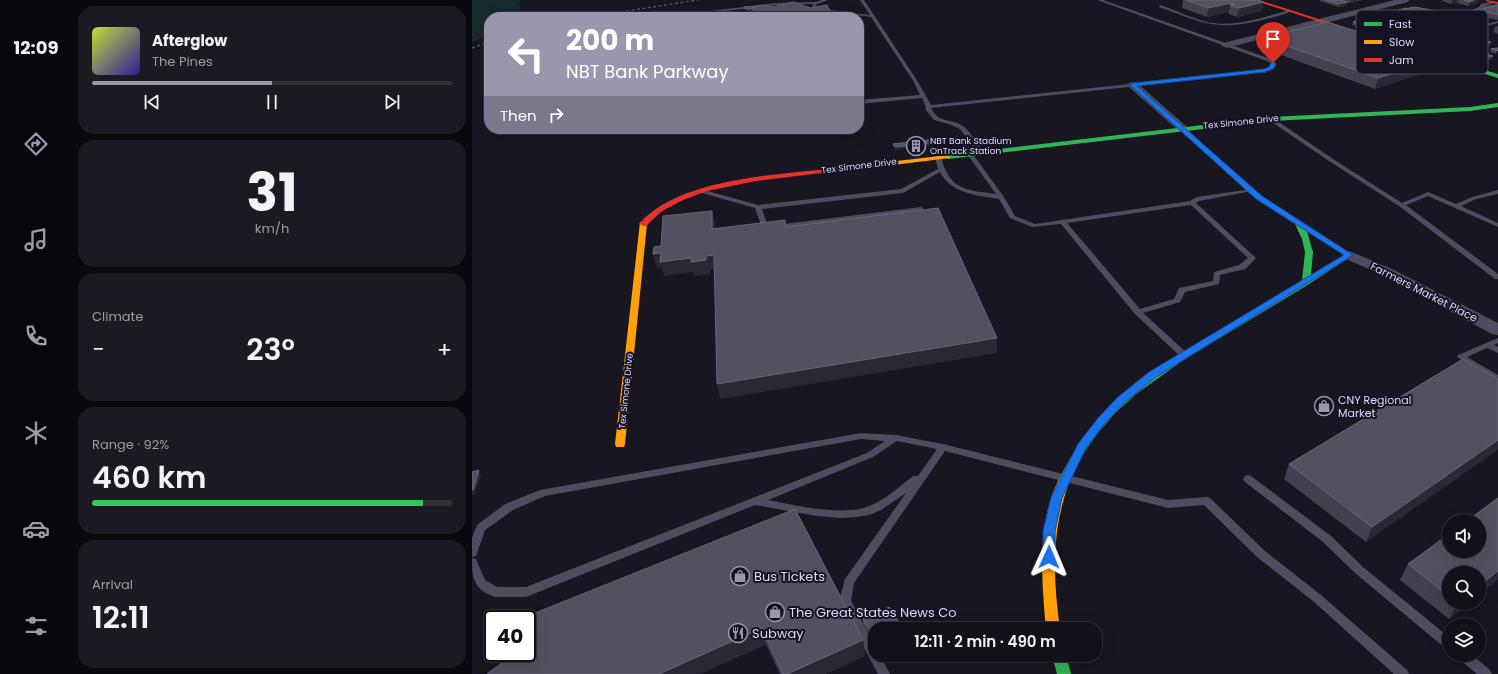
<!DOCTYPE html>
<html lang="en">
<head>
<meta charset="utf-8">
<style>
  :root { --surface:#121018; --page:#1b1921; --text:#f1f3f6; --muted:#9c9da2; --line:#313037; --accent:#9996ae }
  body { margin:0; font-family:Poppins,sans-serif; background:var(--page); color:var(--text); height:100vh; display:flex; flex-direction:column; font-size:15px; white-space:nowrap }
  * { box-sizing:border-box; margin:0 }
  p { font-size:13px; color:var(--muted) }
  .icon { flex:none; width:22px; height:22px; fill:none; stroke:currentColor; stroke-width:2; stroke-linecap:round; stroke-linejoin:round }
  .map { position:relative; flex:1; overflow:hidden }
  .sheet { display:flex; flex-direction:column; gap:6px; padding:6px; background:#0a090d; width:400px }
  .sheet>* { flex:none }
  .guide { position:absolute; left:12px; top:12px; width:380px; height:122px; border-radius:16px; box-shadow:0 4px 16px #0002,0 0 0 1px var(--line); background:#9996ae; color:#fff; overflow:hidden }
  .tools { position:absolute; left:970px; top:514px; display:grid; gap:8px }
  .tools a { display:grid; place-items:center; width:44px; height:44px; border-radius:50%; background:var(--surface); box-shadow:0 4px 16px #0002,0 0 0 1px var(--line); font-size:20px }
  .speed { position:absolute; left:12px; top:610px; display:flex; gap:8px; font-size:20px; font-weight:700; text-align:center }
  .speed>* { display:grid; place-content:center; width:52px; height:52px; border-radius:50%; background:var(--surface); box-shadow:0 4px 16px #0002,0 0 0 1px var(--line); line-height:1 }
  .speed .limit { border:2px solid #111; border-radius:6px; background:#fff; color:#111 }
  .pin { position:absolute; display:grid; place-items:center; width:34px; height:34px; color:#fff; margin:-41px -17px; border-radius:50% 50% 50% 0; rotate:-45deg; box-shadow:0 0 4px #0007 }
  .pin .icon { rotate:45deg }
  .me { position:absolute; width:44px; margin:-22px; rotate:1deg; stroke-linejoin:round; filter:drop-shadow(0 0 3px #0008) }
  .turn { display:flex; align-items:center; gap:14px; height:84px; padding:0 16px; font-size:18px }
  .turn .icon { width:52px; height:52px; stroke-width:2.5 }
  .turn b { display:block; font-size:28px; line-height:34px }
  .then { display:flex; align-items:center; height:38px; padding:0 16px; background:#0003; gap:8px; font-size:15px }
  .big { font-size:30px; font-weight:600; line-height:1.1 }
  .sheet .widget { flex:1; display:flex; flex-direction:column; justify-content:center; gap:6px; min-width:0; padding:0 14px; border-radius:16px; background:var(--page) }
  .sheet .dial { align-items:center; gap:0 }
  .dial b { font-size:52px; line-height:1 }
  .song { display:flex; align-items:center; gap:12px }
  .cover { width:48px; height:48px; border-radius:6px; background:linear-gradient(135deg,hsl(70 70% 55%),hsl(250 70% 35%)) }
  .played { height:4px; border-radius:2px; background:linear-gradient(90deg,var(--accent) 50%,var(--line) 50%) }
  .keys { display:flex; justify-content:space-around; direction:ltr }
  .heat { display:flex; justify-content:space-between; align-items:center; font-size:22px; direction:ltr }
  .charge { height:6px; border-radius:3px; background:linear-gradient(90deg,#34c759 92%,var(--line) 0) }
  .trip { position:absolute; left:396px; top:622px; width:234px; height:40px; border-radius:16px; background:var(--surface); box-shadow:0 4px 16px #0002,0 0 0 1px var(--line); font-weight:600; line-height:40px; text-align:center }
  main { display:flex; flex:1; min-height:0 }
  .dock { display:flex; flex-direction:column; width:72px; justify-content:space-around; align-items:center; background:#07060a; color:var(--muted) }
  .dock .icon { width:28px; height:28px }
  .dock .current { color:var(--accent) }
  .dock b { font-size:18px; color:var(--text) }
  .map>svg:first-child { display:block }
  .green { fill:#162b2b }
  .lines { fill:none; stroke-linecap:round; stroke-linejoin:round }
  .lane { fill:#4e4c5f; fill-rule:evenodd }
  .street { fill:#4e4c5f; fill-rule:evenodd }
  .fast { fill:#30b455; fill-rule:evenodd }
  .slow { fill:#ff9f0a; fill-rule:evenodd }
  .jam { fill:#e5322d; fill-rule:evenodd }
  .rail { stroke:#485866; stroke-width:1.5; stroke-dasharray:3 2.5; stroke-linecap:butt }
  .wall { fill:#43404f }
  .shaded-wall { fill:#2b2834 }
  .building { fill:#535061; stroke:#696679 }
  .route { fill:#1a73e8; stroke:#114b97 }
  .labels { text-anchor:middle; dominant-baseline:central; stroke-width:4; stroke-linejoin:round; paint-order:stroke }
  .far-street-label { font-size:9px; fill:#dedbfa; stroke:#151224 }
  .far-poi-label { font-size:9px; fill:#dedbfa; stroke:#151224; text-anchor:start }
  .street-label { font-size:11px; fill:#dedbfa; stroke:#151224 }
  .poi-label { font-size:11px; fill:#dedbfa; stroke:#151224; text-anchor:start }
  .near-poi-label { font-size:13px; fill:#dedbfa; stroke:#151224; text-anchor:start }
  .key { fill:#151224; stroke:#514e64; stroke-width:1 }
  .key-label { font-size:11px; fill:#dedbfa }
</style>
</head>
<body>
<main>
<nav class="dock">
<b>12:09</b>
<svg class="icon current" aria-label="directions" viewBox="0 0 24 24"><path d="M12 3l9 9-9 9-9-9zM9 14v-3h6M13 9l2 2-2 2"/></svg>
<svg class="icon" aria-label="music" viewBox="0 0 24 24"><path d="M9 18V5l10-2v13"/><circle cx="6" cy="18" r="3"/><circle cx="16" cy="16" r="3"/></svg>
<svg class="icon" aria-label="phone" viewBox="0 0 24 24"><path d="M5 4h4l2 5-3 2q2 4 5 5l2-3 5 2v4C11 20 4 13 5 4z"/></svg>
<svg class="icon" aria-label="climate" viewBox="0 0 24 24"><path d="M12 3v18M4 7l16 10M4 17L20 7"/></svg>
<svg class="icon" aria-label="car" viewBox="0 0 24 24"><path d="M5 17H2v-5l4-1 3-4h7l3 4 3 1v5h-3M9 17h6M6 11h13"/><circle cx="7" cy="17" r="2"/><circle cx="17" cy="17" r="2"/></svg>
<svg class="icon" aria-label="filters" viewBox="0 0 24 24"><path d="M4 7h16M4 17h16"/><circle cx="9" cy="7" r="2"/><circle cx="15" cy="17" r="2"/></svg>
</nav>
<section class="sheet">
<div class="widget">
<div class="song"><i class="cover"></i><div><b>Afterglow</b><p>The Pines</p></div></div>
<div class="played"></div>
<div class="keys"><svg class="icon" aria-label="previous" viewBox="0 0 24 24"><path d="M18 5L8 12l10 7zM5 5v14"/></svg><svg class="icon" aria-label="pause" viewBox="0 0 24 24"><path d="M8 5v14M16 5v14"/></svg><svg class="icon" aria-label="next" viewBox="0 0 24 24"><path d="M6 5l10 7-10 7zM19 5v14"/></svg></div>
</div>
<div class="widget dial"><b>31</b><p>km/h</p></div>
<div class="widget"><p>Climate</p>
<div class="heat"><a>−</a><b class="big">23°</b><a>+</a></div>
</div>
<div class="widget"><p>Range · 92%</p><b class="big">460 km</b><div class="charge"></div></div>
<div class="widget"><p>Arrival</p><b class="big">12:11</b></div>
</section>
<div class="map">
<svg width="1026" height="674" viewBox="0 0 1026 674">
  <rect width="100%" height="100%" fill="#181620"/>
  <path class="green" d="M0,0H49L47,5L52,17H17V35L0,42Z"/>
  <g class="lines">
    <path class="lane" d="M350,0H356L345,4L343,7L350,9L398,15L388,0H392L446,82L459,105L781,71L793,69L800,65L795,61L625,0H631L799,59L804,65L799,69L787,73L459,108C467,124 479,118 491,126C498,131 506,145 511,152L508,154L506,153L488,129L477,124L462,120L453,109L454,107L450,98L387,104V100L448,95L442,82L399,17L349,11L340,8L341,4L304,5L201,17H188L304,3L344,2Z
      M1022,1L1023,3L1011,6L1026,4V6L1009,9L989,16L1015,24L1026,21V23L1015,26L983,16L1007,7L1009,4Z
      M688,5C704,10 719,18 735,22C763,28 791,17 818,10L820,11C812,15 802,17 794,19C746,32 731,23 687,7Z
      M955,22L958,23L926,33L959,43V45L921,34L905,39L903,38Z
      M797,118H801L861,159L930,203L956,192L984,204L1000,197L1026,190V194L1004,199L989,206L1026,223V227L956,196L934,205L1026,274V279H1023L927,206L857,161L797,120Z
      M498,152L500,153L532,197L543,216L563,224L718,201L725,197L780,189V191L727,201L724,203L784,258L773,269L748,275L747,284L713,292L708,302L671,313L715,353L716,355L712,358L709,357L663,314L589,224L560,227L538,218L527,199C504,195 480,194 468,172L431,193L290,209L296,226L449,207L451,208V210L293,230L290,228L283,208L230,193L229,192L232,190L286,205L429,189L466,169L463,157L466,155L469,157C478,190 493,190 524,194L495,154ZM719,205L776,258L767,265L742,272L741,281L707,288L702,299L668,309L595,223Z
      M1026,338V343L1022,345L1026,347V353L1015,348L995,357L1026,375V382L985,357L986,355Z
      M389,433L424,435L471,444L696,500L734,497L738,498L793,551L849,595L935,670L937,674H922L841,601L785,557L732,505L696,508L473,451L382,583L379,601L403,646V655H408L418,674H406L367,601L373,579L434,493L409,510L397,515L384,517L370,518L345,516L283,505L54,597H23C1,589 0,578 0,558L4,559L13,580L25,587H54L395,453L413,441L389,439L73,496L41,510L13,530L5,553L4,556L0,557V538L5,525L33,504L68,490ZM425,441L465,449L446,476H441C427,487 413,500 397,506C372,517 322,505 296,500L401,457Z
      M776,475L779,476L859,536L891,567L977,637V649L973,648L883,573L851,542L773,482L771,479L773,476Z
      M985,655H1000L1018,670L1020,674H1005L987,659Z"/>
    <path class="street" d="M923,0H937L936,2L754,48L749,45L751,43Z
      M661,82L665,83L715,127L717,129L715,131H707L657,87L656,85L657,83Z
      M877,251L920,269L1026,323V335L1020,334L910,275L872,258L870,255L872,252Z"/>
    <path class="fast" d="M939,49L1026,74V78L939,51Z
      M1026,103V107L998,111L799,121L476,159L473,157L476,155L799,117L998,107Z
      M766,177L789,197L881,255L837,284L710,361L664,394L643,413L625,434L609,457L595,486L591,487L587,486L585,483C595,464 605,445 618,428C652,387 698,360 744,333C773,316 801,298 830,281L833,252L830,239L823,224L785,199L764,180L763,179ZM835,231L872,255L839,275L841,252Z
      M580,655H594L599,674H585Z"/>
    <path class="slow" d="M709,128H713L768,178V180H764L709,130Z
      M476,155L478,156V158L356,173L353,171L356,169Z
      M168,222H171L175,224L153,444L152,447H144L143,444Z
      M591,479L595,480L597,483C579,533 581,577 588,629H574C570,584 564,521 587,480Z"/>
    <path class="jam" d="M781,0H787L884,31L880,32Z
      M1014,0L1026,2V4L1014,1Z
      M356,169L359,171L358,172L284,181L235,191L211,200L190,211L174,226H171L167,224C206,179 301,175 356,169Z"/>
    <path class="rail" d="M116,17L226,0
      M0,48L17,42"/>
  </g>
  <path class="wall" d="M711,0H785L792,2L790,11L765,17L757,14V12L735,17L710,8Z
    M848,0H891L886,1H884V2L878,3H875V5L867,7L848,1Z
    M971,0H1007L1006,3L996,6L985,3L979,4L970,1Z
    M1026,5V20L1005,15L1007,10Z
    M937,8L965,11V13L956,16L951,15V16L942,17L925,13L926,10L937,9Z
    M895,17L929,18L928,22L914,26L895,20Z
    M881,22L911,30L905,32L880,25Z
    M946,24L1000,35L974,43L949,35V34L944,32Z
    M1026,26V34L1021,32L1023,27Z
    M792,38L966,68L903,89L790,48Z
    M1009,42H1019L1018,45L1013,47L1008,45Z
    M1026,48L1024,54L1018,52L1019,49Z
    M1013,49L1012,52L1010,53L1021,56L1020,59L1008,63L994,59V58L991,59L983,56L984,53Z
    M991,359L894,542L812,479L817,464Z
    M1026,498V579L1007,595L977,573V603H997L977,619L928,580L936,564Z
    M323,509L391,640L393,656L353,674H308L294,644L228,674Z
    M391,619L403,629V643L402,644L391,624Z"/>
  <path class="shaded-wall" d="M882,0H884V2L878,3V1Z
    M980,0H986L985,3L979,4Z
    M1002,0H1007L1006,3L996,6L998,2Z
    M792,2L790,11L765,17L767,8Z
    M875,2V5L867,7V4Z
    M759,3V5H758L757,12L735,17L736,8Z
    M286,8L287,11L273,12V9Z
    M965,11V13L956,16V14Z
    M952,14L951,16L942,17V15Z
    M929,18L928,22L914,26L915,23Z
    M912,28L911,30L905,32L906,30Z
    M1002,28L1000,35L974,43L977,35Z
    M387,40H388L389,50H387Z
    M1019,42L1018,45L1013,47L1014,44Z
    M1013,49L1012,52L996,57H994V58L991,59L992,56Z
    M1021,56L1020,59L1008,63L1009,60Z
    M970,58L966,68L903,89L906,78Z
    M466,142V145L423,150V147Z
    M240,211L243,224V243L240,229Z
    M189,253L219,258L242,255L245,269L238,270V274L222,276L221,272L192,276L190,267L185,268L181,254Z
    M525,338V353L248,399L245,384Z
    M1026,440V450L894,542L900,527Z
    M7,470L9,475L3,494L0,495V490Z
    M1026,571V579L1007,595V586Z
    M986,603H997L977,619Z
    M429,626V629H423Z
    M290,628L294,644L228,674H187Z
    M391,640L393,656L353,674H315Z"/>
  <path class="building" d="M714,0H785L792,2L767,8L758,5L763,4L759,3L736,8Z
    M853,0H868L875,2L867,4Z
    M992,0H1002L998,2Z
    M321,2L338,8L355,5L361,17H285L282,16L281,7L292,5L301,7Z
    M1026,5V15L1007,10L1014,8Z
    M286,6L281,7V9H273L272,7Z
    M943,7L965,11L956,14L937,8Z
    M934,8L952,14L942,15L926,10Z
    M887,20L912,28L906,30L881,22Z
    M855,22L970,58L906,78L792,38Z
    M1014,41L1019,42L1014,44L1009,42Z
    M1024,48H1026V50L1025,51L1019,49Z
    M1008,52L1021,56L1009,60L994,57Z
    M464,139L466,142L423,147L421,144Z
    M466,208L525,338L245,384L242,255L234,256V260L219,262V258L188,262L189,253L181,254L182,247L189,246L191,216L240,211V229L313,220L314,227Z
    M991,359L1026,379V440L900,527L817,464Z
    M7,470L1,490H0V472Z
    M1026,498V571L1007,586V573H977V596L936,564L977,534V551H1007V521H995Z
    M323,509L391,640L315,674H311L290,628L187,674H15L43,653H55V644L56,643L55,632V619H54L53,617Z
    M417,607L429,626L423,629H403V639H402L391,619Z"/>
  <path class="route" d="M799,62H803L804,65L801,69L793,72L665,86L790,196L881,255L684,377L653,402L633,423L614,448L590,498L583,531V557L581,561L577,562L573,561L571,557V531L579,498L606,444L626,418L646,397L677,372L872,255L784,199L658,85L661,83L792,69L797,67Z"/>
  <defs>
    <g id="building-ring" transform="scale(1)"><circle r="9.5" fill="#151224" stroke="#9996ae" stroke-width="1.5"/><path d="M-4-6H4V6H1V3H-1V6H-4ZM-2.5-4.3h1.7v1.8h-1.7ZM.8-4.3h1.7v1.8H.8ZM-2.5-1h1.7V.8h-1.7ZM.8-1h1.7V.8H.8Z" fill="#9996ae"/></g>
    <g id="shop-ring" transform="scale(1)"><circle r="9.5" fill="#151224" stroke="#9996ae" stroke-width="1.5"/><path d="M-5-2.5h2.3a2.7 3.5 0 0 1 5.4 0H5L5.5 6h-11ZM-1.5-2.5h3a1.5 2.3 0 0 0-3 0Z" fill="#9996ae"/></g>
    <g id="restaurant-ring" transform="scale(1)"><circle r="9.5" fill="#151224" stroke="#9996ae" stroke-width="1.5"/><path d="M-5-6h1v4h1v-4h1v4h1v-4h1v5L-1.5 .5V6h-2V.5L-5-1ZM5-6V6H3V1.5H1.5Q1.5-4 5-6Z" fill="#9996ae"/></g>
  </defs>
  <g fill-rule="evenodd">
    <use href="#building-ring" x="444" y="146"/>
    <use href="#shop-ring" x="852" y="406"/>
    <use href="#shop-ring" x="268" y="576"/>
    <use href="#shop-ring" x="303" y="612"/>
    <use href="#restaurant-ring" x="266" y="633"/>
  </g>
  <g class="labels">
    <g class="far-street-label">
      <text transform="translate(769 122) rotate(-6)">Tex Simone Drive</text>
      <text transform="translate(387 166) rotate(-7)">Tex Simone Drive</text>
      <text transform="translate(154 391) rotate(-84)">Tex Simone Drive</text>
    </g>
    <g class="far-poi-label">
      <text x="458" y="141">NBT Bank Stadium<tspan x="458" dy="10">OnTrack Station</tspan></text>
    </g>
    <g class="street-label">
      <text transform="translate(952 292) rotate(27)">Farmers Market Place</text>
    </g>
    <g class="poi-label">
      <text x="866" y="400">CNY Regional<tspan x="866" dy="13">Market</tspan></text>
    </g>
    <g class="near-poi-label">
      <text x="282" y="576">Bus Tickets</text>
      <text x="317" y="612">The Great States News Co</text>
      <text x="280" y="633">Subway</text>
    </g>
  </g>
  <rect x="884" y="10" width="132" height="64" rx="6" class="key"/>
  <rect x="892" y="22" width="18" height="4" fill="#30b455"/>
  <rect x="892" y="40" width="18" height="4" fill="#ff9f0a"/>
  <rect x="892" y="58" width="18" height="4" fill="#e5322d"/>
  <g class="key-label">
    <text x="917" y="28">Fast</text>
    <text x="917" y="46">Slow</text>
    <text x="917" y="64">Jam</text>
  </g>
</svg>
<div class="tools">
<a><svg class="icon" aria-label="sound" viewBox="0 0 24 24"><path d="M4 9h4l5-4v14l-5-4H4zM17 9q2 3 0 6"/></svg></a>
<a><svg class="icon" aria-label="search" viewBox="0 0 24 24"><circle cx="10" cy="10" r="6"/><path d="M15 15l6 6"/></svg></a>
<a><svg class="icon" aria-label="layers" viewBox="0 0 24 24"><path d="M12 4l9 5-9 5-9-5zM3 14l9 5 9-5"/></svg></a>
</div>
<div class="speed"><div class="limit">40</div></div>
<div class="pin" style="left:801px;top:63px;background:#d93025"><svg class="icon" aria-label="arrive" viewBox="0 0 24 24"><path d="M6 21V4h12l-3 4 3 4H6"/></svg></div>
<svg class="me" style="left:577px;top:557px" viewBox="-20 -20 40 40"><path d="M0-17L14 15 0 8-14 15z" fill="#1a73e8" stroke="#fff" stroke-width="4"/></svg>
<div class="trip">12:11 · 2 min · 490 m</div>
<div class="guide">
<div class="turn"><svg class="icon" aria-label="left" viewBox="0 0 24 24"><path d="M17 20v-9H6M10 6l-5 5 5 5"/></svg><div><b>200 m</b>NBT Bank Parkway</div></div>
<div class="then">Then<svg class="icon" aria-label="right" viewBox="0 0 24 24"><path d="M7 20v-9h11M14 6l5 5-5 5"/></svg></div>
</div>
</div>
</main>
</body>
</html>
